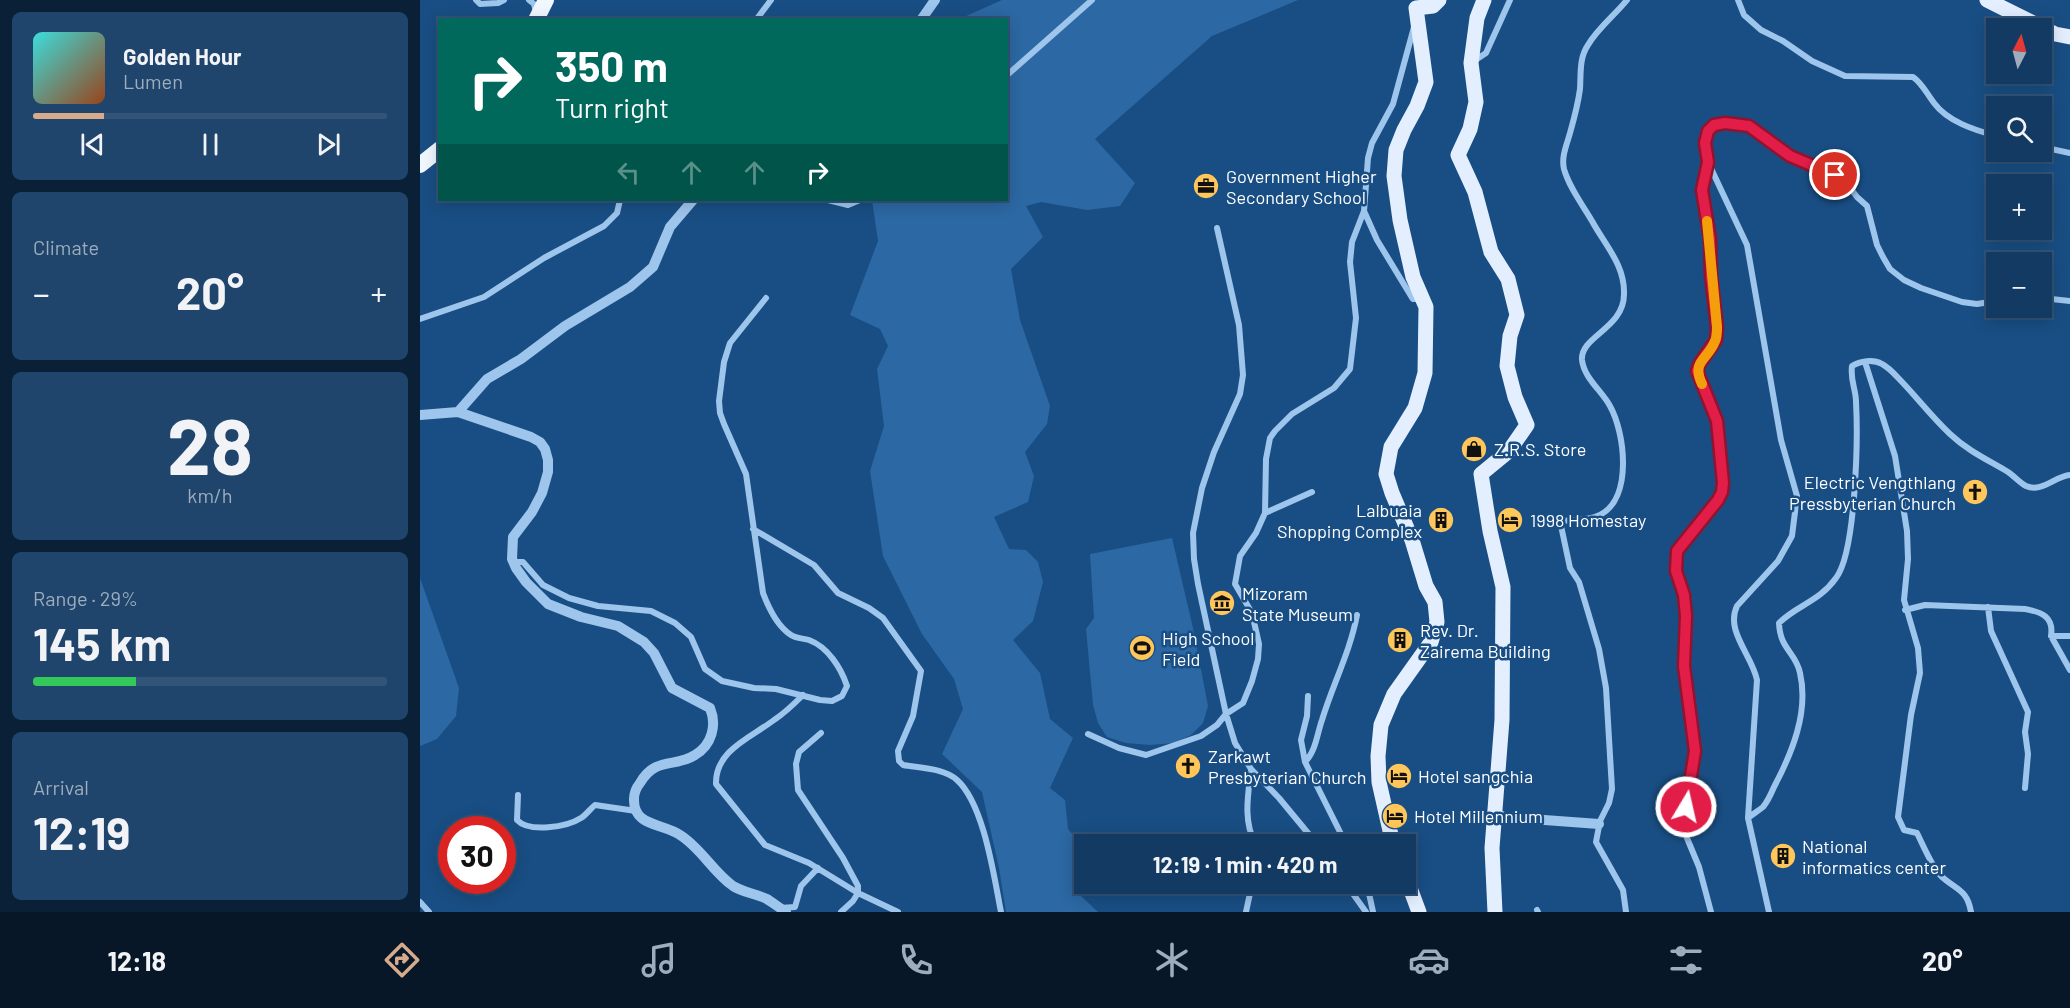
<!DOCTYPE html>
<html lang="en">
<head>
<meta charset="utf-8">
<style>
  :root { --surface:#133a63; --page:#20456c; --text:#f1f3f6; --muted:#9dadbe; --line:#325478; --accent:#d6ab8b }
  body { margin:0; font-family:Barlow,sans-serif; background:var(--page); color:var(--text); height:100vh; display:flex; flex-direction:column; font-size:22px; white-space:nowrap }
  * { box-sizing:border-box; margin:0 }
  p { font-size:20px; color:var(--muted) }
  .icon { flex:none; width:33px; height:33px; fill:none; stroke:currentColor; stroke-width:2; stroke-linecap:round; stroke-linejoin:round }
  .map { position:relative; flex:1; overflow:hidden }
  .side { display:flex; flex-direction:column; gap:12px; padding:12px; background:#0a2036; width:420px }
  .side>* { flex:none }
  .top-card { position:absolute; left:18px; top:18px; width:570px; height:183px; border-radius:0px; box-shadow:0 3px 15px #0003,0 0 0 2px var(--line); background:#00695c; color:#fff; overflow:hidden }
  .needle { width:39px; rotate:6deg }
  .buttons { position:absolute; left:1566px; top:18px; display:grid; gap:12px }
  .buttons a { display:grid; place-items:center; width:66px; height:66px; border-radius:0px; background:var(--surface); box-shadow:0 3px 15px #0003,0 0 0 2px var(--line); font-size:30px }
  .speed { position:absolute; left:18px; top:816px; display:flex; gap:12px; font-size:30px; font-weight:700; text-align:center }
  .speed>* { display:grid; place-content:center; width:78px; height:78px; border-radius:50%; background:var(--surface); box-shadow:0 3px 15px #0003,0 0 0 2px var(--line); line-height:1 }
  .speed .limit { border:9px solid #d22; background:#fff; color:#111 }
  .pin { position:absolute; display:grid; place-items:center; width:51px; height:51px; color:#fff; margin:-26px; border:3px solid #fff; border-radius:50%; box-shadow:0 2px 6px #0007 }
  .me { position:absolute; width:66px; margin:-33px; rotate:9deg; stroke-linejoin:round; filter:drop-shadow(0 0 4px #0008) }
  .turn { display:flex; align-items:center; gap:21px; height:126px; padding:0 18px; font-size:27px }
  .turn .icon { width:78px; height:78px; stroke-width:2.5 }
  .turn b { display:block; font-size:42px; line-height:51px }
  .lanes { display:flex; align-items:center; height:57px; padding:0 18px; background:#0003; justify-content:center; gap:30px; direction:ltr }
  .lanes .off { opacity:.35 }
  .big { font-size:45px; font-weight:700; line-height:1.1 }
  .side .widget { flex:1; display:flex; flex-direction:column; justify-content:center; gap:9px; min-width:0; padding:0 21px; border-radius:9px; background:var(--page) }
  .side .dial { align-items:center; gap:0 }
  .dial b { font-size:78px; line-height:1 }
  .song { display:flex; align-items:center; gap:18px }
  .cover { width:72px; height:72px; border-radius:9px; background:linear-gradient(135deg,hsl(180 70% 55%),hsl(20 70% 35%)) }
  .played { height:6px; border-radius:3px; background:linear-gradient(90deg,var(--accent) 20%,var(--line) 20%) }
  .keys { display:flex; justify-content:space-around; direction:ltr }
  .heat { display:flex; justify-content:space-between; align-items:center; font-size:33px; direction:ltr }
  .charge { height:9px; border-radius:4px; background:linear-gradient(90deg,#34c759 29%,var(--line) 0) }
  .trip { position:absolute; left:654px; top:834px; width:342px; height:60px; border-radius:0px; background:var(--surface); box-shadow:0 3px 15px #0003,0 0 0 2px var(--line); font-weight:700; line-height:60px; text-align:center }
  .tab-bar { display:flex; height:96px; justify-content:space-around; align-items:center; background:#081728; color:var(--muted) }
  .tab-bar .icon { width:42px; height:42px }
  .tab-bar .on { color:var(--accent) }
  .tab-bar b { font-size:27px; color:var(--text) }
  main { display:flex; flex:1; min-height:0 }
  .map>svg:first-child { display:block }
  .green { fill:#2c68a3 }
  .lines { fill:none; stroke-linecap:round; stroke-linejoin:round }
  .minor { stroke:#9ec5ec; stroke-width:6 }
  .tertiary { stroke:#9ec5ec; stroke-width:10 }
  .primary { stroke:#e3efff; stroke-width:15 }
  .trunk { stroke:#f1f7ff; stroke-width:16 }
  .route-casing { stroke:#92132f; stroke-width:15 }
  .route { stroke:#e11d48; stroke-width:10 }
  .slow { stroke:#f59e0b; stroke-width:10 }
  .labels { text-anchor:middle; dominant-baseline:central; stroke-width:5; stroke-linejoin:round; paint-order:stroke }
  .poi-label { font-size:18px; fill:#fff; stroke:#194e84; text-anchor:start }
</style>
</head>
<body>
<main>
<section class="side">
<div class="widget">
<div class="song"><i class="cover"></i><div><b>Golden Hour</b><p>Lumen</p></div></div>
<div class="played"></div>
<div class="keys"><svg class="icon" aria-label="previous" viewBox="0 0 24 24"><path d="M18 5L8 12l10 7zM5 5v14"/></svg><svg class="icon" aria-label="pause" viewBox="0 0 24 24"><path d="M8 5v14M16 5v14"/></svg><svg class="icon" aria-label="next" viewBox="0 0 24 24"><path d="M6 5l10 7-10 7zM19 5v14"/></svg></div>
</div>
<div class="widget"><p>Climate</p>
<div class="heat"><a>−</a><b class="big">20°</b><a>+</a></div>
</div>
<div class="widget dial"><b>28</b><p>km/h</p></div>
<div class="widget"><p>Range · 29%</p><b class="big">145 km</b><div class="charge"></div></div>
<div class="widget"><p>Arrival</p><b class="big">12:19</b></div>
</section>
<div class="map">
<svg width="1650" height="912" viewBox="0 0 1650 912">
  <rect width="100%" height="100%" fill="#194e84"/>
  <path class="green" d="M582,0H878L792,36L675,139L715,183L700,206L667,210L621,202L606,206L623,237L591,269L600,320L630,406L627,424L605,452L614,476L608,502L574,517L589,549L606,550L618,562L623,582L613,621L593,640L620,673L630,719L653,738L630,788L645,800L648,829L664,848V874H662L659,894L678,912H586L579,868L562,792L522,754L543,709L534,679L502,634L463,556L450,471L464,426L457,369L468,346L460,329L430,315L458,241L452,200H586V20L543,19L544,17Z
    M752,538L773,628L788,706L783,723L771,735L754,743L730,745L706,743L687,737L678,723L673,705L666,629L674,618L670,554Z
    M0,578L39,688L36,716L17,739L0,746Z"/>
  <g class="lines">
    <path class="minor" d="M56,0L60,4L78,3L84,0
      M109,0L114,4L116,12
      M1318,0L1324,15L1341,30L1363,41L1392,61L1425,76L1493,77C1502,83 1507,94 1514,103C1528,122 1555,130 1576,136
      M336,20L351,0
      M1054,61L1066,53L1090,0
      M586,76L672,0
      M1622,147L1650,153
      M1288,162L1282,190L1290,239L1291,276L1297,327L1296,340L1280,363L1277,371L1297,421L1302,492L1298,500L1257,551L1256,571L1264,595L1266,616L1264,666L1275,751L1262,826L1279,867L1291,912
      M408,200L428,205L440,200
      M944,211L957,240L991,296L993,299H1002
      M1622,298L1650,301
      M0,319L64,297L124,258L184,226L197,213L200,200
      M1445,362L1475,456L1487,531L1488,559L1484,600L1498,648L1500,673L1491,715L1478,817L1484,830L1497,833C1503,845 1512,867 1521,876C1536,890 1547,889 1551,912
      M845,513L892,492
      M333,529L394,565L418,593L449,608L463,618L501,671L493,716L478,751L479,761L483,765C499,768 524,768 537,780C564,804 574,877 581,912
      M93,562H103L123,585L149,598L178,606L231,611L255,623L271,637L285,669L302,681L334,688L356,689L400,700L412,701L422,696L427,686C421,668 408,647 389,640C383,638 377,639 371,635C357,626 349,609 343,593L326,474L304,424L300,413L299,401L304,362L310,343L346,298
      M1568,607L1571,631L1608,712L1605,732L1608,754L1605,788
      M1485,610L1505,605L1605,609C1622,612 1634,617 1631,636H1650
      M1631,636L1650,670
      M383,695C374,704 365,713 354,720C332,737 295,750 296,784L345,845L389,863L438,893L478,912
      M401,733L379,752L376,764L378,790L423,858L438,886V893L433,901L421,912
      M668,734L699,748L726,755L781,736L797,725L806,714L778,584L774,559L773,533L782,488L794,452L820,394L823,375L819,325L797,228
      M885,762L881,740L887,716L888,696
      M831,769C828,796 823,819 835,844
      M98,795L97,820C109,833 147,827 161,818C166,815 170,809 175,805L216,811
      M1328,818L1337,680C1332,655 1305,631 1317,606L1358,561L1372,536L1377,496L1361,440L1327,245L1288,162L1285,143L1288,131L1294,125L1305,123L1329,126L1370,156L1402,168L1428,185L1437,197L1447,206L1457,245L1463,257L1470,269L1484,280L1501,288L1542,302L1557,304L1576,301
      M897,844L859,798L831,769L815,743L806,714L823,703L832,681L838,659L839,644L832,613L815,584L820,556L836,533L845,513L846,459L850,438L855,431L872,414L914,388L930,369L936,318L930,262L932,242L944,211L948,158L952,143L973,104L994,27
      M926,844L885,762C896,751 897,734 902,720C913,684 930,652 937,615
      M926,884L946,912
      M947,884L953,912
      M0,902L9,912
      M360,908L375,907L381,886L398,868
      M1117,910L1118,912
      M826,912L832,884
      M1206,912L1203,890L1176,842L1180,821L1189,803L1192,789L1186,688L1179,649L1159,582L1150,568L1140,521C1153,520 1168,521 1180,515C1213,498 1205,433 1190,406C1182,391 1164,378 1162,360C1160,336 1204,329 1204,294C1205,265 1185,245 1172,221C1162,204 1149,187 1144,169C1141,157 1147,144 1150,133C1154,119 1158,104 1160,89C1161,74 1159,58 1168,45C1178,28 1195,15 1207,0
      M1349,912L1328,818C1333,814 1338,811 1343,807C1348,801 1351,794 1354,787C1372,753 1389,712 1380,673C1376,652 1360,650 1359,623C1377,605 1399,602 1416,578C1436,552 1438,438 1436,402C1436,389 1430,381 1432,366C1440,361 1453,359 1462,364C1470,368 1477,377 1483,383C1499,400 1513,418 1530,434C1548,451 1568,460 1588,472C1594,476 1600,483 1606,486C1622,493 1635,476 1650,475"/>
    <path class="tertiary" d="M501,20L515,0
      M273,200L250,227L233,267L210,287L145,326L101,359L67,379L38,412L111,437L120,442L125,449L128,460V472L122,493L112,512L93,537L92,559L96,568L106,582L128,604L161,617L198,626L224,642L234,653L252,688L290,708C297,725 292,745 275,755C255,768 236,756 220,783C216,788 214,792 214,799C213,827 243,823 260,835C281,848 293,872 313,886C322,892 336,894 347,899C353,903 360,908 366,912
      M0,415L38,412
      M1075,813L1084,817L1179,824"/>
    <path class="primary" d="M1064,0L1057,18L1051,63L1056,102L1050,129L1038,155L1055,192L1071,252L1088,279L1097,315L1090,336L1087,366L1095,397L1107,425L1089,451L1061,474L1070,531L1083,587L1082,720L1072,848L1075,912
      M1567,0L1635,34L1650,37
      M973,844L959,782L958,756L961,725L974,694L1011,642L1017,622L1015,602L1006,586L992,540L972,493L966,474L971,447L995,408L1005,373L1006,307L993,277L980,220L974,176L976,150L984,130L997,106L1006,82L996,8L1013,6L1019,0
      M986,877L999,912"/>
    <path class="trunk" d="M116,20L126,0
      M0,165L20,149"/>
  </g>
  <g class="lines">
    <g class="route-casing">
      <path id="route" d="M1266,807L1275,751L1264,666L1266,616L1264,595L1256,571L1257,551L1298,500L1302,492L1303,483L1297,421L1277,371L1280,363L1296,340L1297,327L1291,276L1290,239L1282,190L1288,162L1285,143L1288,131L1294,125L1305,123L1329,126L1370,156L1415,175"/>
    </g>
    <use href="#route" class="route"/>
    <path class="slow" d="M1282,384C1271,361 1288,360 1295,341C1297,337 1297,332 1297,327L1287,221"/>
  </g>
  <defs>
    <g id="office-disc" transform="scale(1.35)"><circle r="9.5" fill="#ffc659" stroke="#194e84"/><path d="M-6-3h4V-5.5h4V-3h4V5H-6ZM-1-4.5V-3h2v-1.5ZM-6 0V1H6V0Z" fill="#111"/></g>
    <g id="shop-disc" transform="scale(1.35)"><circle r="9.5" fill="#ffc659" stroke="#194e84"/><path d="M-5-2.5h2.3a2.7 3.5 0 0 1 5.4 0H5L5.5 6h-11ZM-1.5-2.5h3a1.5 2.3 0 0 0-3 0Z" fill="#111"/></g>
    <g id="church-disc" transform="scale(1.35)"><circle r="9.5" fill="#ffc659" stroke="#194e84"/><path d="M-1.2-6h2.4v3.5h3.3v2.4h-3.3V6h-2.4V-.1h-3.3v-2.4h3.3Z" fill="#111"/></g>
    <g id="building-disc" transform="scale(1.35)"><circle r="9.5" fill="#ffc659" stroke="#194e84"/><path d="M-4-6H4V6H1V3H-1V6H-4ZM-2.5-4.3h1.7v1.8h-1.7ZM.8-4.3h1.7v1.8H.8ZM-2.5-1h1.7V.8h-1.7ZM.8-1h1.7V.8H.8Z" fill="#111"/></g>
    <g id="hotel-disc" transform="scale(1.35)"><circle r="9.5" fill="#ffc659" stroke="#194e84"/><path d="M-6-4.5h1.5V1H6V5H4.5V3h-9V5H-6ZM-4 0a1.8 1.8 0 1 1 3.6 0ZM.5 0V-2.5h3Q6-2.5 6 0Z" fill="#111"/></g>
    <g id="museum-disc" transform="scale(1.35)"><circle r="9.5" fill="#ffc659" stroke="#194e84"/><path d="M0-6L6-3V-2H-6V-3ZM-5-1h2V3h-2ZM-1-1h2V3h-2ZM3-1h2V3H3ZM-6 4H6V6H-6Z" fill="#111"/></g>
    <g id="stadium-disc" transform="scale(1.35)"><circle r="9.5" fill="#ffc659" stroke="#194e84"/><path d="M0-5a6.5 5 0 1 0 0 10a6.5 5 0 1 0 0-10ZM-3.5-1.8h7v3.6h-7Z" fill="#111"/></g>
  </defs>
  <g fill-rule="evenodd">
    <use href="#office-disc" x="786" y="186"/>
    <use href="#shop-disc" x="1054" y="449"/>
    <use href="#church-disc" x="1555" y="492"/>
    <use href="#building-disc" x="1021" y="520"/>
    <use href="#hotel-disc" x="1090" y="520"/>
    <use href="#museum-disc" x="802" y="603"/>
    <use href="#building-disc" x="980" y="640"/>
    <use href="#stadium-disc" x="722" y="648"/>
    <use href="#church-disc" x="768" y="766"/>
    <use href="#hotel-disc" x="979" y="776"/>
    <use href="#hotel-disc" x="975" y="816"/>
    <use href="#building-disc" x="1363" y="856"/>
  </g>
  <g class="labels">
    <g class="poi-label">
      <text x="806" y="176">Government Higher<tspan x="806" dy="21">Secondary School</tspan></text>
      <text x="1074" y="449">Z.R.S. Store</text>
      <text x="1536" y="482" text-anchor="end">Electric Vengthlang<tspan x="1536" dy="21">Pressbyterian Church</tspan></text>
      <text x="1002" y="510" text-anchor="end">Lalbuaia<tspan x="1002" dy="21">Shopping Complex</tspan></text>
      <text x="1110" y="520">1998 Homestay</text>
      <text x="822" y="593">Mizoram<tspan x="822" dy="21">State Museum</tspan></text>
      <text x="1000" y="630">Rev. Dr.<tspan x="1000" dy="21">Zairema Building</tspan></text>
      <text x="742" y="638">High School<tspan x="742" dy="21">Field</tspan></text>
      <text x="788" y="756">Zarkawt<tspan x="788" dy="21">Presbyterian Church</tspan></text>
      <text x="998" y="776">Hotel sangchia</text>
      <text x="994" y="816">Hotel Millennium</text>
      <text x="1382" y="846">National<tspan x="1382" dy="21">informatics center</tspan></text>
    </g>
  </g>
</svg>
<div class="buttons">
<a><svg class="needle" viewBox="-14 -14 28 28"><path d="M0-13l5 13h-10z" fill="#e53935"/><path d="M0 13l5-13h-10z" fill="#9dadbe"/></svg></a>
<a><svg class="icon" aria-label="search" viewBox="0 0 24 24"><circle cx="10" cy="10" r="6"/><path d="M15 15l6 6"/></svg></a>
<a>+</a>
<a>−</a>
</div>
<div class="speed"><div class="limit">30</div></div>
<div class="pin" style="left:1415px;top:175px;background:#d93025"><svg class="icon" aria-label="arrive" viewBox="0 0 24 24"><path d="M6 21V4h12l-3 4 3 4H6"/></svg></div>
<svg class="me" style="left:1266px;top:807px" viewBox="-20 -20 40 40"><circle r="17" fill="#e11d48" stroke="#fff" stroke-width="3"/><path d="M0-11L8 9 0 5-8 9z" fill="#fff"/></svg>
<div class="trip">12:19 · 1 min · 420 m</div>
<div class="top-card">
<div class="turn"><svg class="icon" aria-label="right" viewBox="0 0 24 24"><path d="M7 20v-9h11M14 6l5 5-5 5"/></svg><div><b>350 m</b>Turn right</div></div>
<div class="lanes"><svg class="icon off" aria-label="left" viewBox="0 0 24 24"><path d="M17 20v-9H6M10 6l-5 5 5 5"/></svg><svg class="icon off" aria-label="ahead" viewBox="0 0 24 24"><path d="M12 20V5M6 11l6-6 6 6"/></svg><svg class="icon off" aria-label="ahead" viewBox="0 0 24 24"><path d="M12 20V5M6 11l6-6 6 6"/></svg><svg class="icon" aria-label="right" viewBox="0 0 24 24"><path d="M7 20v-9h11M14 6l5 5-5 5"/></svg></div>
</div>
</div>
</main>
<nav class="tab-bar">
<b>12:18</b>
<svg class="icon on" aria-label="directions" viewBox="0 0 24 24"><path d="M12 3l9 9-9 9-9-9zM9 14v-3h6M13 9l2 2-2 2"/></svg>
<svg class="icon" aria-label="music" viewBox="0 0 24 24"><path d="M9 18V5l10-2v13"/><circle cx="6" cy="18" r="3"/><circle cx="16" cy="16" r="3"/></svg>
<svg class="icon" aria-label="phone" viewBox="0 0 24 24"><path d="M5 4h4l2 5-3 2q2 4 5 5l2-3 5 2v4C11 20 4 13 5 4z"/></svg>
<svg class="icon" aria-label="climate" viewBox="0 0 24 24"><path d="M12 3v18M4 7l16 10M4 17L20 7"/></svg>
<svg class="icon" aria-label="car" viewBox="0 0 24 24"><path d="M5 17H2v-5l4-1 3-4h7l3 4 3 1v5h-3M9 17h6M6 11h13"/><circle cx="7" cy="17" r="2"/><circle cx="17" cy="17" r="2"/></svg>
<svg class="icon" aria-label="filters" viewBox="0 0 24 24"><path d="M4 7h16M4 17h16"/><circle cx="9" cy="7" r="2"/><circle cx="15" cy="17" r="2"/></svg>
<b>20°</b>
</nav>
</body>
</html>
